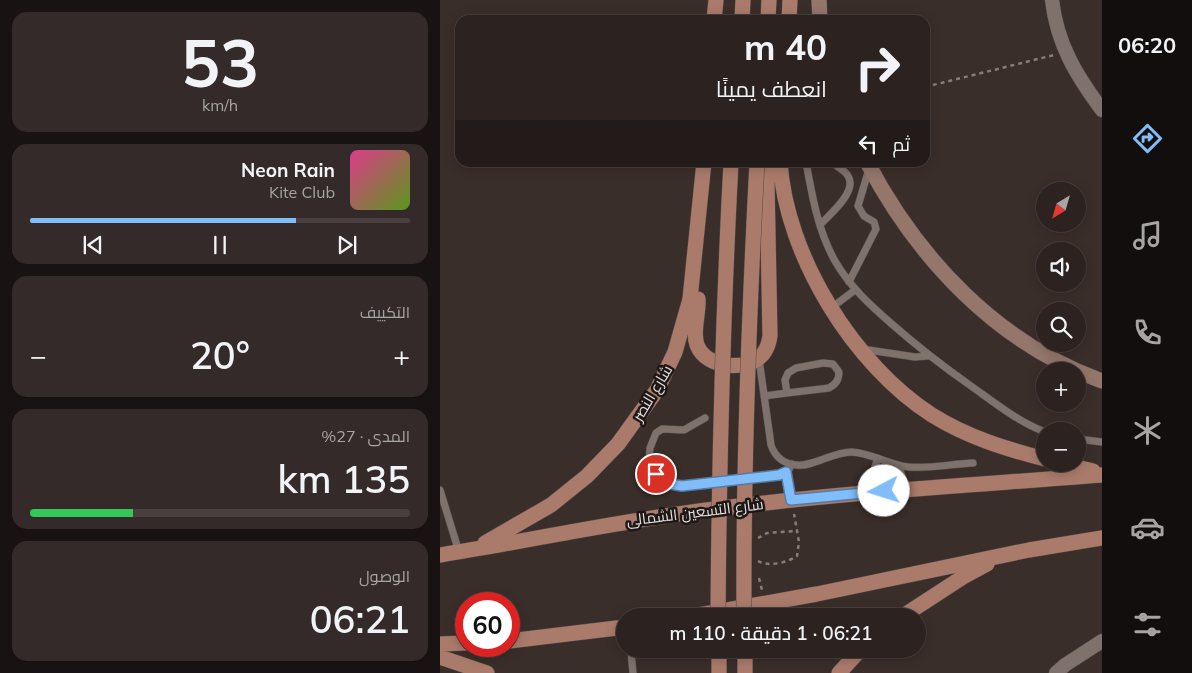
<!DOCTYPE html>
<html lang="ar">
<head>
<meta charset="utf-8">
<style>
  :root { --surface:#2c2220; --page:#342a29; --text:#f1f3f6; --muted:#a6a4a5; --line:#483f3e; --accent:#81bdfa }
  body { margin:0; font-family:Mulish,Cairo,sans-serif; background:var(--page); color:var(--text); direction:rtl; height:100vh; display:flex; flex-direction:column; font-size:19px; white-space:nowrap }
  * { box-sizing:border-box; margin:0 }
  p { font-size:16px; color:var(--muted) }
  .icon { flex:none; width:28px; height:28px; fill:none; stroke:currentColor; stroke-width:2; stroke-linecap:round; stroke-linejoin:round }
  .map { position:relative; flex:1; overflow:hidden; direction:ltr }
  .panel { display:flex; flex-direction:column; gap:12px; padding:12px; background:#181312; width:440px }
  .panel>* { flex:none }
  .top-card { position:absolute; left:15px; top:15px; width:475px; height:152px; border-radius:15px; box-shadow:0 2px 12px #0003,0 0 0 1px var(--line); direction:rtl; background:#2c2220; color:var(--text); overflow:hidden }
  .needle { width:32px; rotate:217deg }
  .fabs { position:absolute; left:596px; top:182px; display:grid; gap:10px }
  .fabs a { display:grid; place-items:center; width:50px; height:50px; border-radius:50%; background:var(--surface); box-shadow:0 2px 12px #0003,0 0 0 1px var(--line); font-size:25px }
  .speed { position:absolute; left:15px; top:592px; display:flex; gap:10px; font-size:25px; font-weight:700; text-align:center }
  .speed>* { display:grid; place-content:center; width:65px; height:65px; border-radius:50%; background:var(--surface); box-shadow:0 2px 12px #0003,0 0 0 1px var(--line); line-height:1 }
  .speed .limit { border:8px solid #d22; background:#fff; color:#111 }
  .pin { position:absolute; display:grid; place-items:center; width:42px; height:42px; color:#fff; margin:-21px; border:2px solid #fff; border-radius:50%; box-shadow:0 1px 5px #0007 }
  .me { position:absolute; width:55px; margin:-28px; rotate:265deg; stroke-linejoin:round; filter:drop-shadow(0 0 4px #0008) }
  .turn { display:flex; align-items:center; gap:18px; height:105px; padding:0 20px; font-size:22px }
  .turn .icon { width:65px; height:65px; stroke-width:2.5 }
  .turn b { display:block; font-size:35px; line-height:42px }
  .then { display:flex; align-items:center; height:48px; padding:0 20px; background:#0003; gap:10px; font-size:19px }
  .big { font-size:38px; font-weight:600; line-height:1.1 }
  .panel .tile { flex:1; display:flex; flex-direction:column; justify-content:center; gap:8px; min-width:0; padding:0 18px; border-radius:15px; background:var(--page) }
  .panel .dial { align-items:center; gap:0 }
  .dial b { font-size:65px; line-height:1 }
  .song { display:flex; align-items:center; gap:15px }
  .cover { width:60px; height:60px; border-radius:8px; background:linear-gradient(135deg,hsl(330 70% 55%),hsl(90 70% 35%)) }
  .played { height:5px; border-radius:2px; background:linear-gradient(90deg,var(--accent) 70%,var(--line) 70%) }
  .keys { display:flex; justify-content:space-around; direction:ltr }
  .heat { display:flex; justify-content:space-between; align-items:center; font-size:28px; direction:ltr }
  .charge { height:8px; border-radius:4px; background:linear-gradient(90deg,#34c759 27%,var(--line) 0) }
  .trip { position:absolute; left:176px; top:608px; width:310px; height:50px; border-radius:25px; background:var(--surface); box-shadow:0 2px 12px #0003,0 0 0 1px var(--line); font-weight:600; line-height:50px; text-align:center; direction:rtl }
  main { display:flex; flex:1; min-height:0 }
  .dock { display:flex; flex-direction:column; width:90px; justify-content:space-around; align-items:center; background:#120e0d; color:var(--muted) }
  .dock .icon { width:35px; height:35px }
  .dock .on { color:var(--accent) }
  .dock b { font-size:22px; color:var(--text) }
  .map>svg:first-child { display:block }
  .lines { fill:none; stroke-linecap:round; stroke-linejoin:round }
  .lane-casing { stroke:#544a47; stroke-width:8 }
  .street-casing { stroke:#544a47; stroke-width:15 }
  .secondary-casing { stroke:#544a47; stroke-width:16 }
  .primary-casing { stroke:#544a47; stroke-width:16 }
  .path { stroke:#877d7a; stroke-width:2.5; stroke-dasharray:4 4; stroke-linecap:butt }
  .lane { stroke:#7f716c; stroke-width:7 }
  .street { stroke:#7f716c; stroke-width:14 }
  .secondary { stroke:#94766b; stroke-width:15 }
  .primary { stroke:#aa7b6b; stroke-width:15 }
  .primary-bridge-casing { stroke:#544a47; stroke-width:16; stroke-linecap:butt }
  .primary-bridge { stroke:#aa7b6b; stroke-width:15 }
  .route-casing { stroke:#547ba2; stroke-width:12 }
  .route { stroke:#81bdfa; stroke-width:9 }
  .labels { text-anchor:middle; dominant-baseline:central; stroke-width:5; stroke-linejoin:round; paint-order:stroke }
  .street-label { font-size:15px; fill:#e7dfdd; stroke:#1d1816 }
</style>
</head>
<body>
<main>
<nav class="dock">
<b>06:20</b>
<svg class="icon on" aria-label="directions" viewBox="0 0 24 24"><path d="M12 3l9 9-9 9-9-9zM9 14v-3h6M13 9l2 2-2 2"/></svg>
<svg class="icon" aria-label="music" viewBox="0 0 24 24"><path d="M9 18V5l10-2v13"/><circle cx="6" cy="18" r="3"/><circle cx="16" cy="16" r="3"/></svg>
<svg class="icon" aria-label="phone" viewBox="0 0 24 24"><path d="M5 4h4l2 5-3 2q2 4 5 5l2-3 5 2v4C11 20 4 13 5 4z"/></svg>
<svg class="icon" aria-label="climate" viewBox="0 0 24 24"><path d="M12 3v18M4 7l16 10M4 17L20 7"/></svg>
<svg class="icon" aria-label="car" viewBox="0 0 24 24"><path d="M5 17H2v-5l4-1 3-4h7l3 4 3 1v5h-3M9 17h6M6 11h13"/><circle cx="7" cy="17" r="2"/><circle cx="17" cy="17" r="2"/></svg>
<svg class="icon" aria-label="filters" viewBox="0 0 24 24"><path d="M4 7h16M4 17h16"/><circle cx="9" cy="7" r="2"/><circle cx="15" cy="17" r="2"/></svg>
</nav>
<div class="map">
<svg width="662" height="673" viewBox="0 0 662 673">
  <rect width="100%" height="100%" fill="#3a2e2a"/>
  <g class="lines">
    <g class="lane-casing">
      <path id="lane" d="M366,162C372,195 378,231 395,261C410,287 431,306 453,325C478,347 504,367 531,386C555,403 577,421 605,432
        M380,225C390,214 418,191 408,176C405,170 397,168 393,162
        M409,282L436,229L434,222L424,216L418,206L429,169
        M391,308L415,290
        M422,349L475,357L488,356
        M319,359L331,445C335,457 344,464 357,465C373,467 392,452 412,452C431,453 449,465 468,467C487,469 512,464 533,463
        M383,363L393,364L399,372C399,380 396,384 389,388L347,393L345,380L348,373L356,368Z
        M324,396L347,393
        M265,418L244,430L222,429L216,433L210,448L209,459L213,470L220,479L230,484L242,486L339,475L348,471L352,464
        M638,439L662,442
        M458,465L467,489
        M346,472L351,500
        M0,490L19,552
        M426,493L438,458
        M191,652L193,673"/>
    </g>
    <g class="street-casing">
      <path id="street" d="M612,0C617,44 636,75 662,110
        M616,673L625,665L662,641"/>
    </g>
    <g class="secondary-casing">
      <path id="secondary" d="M379,0L380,20
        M427,162C478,259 557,343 662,381"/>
    </g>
    <g class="primary-casing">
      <path id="primary" d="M274,20L276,0
        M302,20L303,0
        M328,20L329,0
        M349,20L350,0
        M340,162C346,256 414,365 492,415C527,437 566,449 605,459
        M258,299C259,314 252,331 257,345C266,369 308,372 323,354C327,349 329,343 330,336L327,182L329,162
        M624,464L653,471
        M45,543L111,505L147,476L178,444L217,390L235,352L250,299L264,162
        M0,555C94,540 188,519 283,508C409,492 535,485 662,475
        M253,616L377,594L589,550L662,538
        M463,616L523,577L547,564
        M69,641L185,627
        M0,644L26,643
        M279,649V673
        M305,649V673
        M0,657L47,673
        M399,673L421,649"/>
    </g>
    <path class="path" d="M485,87L614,55
      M318,538L327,533L357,531
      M318,561C328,567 347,563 357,556L359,542L354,514
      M319,578L322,590"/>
    <use href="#lane" class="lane"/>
    <use href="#street" class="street"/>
    <use href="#secondary" class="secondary"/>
    <use href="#primary" class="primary"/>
    <g class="primary-bridge-casing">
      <path id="primary-bridge" d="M278,616C279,465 283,314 291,162
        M304,616C303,465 309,314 317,162"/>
    </g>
    <use href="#primary-bridge" class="primary-bridge"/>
  </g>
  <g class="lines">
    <g class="route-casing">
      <path id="route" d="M216,474L230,484L242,486L339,475L346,472L351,500L444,491"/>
    </g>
    <use href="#route" class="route"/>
  </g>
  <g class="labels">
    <g class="street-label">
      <text transform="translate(212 393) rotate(-59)">شارع النصر</text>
      <text transform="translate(255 512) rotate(-7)">شارع التسعين الشمالى</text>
    </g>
  </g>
</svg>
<div class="fabs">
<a><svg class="needle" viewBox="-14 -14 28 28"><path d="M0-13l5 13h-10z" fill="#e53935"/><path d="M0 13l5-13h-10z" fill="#a6a4a5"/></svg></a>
<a><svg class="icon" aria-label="sound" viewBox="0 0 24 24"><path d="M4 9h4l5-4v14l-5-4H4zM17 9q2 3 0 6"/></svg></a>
<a><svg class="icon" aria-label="search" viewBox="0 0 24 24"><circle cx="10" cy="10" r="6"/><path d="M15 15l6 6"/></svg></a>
<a>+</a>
<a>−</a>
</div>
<div class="speed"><div class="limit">60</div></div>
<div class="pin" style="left:216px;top:474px;background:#d93025"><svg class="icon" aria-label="arrive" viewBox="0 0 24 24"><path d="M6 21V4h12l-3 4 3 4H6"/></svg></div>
<svg class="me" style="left:444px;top:491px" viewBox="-20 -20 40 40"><circle r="19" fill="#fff"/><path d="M0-13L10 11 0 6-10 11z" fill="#81bdfa"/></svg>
<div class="trip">06:21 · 1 دقيقة · 110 m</div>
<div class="top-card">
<div class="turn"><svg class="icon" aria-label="right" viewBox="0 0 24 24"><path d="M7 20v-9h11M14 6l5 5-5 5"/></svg><div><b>40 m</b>انعطف يمينًا</div></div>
<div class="then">ثم<svg class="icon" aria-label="left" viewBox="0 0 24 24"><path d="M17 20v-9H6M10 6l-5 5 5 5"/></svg></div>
</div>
</div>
<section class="panel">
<div class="tile dial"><b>53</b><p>km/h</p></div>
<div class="tile">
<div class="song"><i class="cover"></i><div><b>Neon Rain</b><p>Kite Club</p></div></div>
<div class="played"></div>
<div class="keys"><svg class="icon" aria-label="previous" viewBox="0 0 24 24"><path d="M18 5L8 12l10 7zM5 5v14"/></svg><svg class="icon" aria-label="pause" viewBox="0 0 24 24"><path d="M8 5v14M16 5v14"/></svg><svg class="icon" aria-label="next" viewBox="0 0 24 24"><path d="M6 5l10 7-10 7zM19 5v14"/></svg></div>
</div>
<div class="tile"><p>التكييف</p>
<div class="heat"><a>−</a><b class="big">20°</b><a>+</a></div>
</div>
<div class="tile"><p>المدى · 27%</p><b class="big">135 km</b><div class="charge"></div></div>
<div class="tile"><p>الوصول</p><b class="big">06:21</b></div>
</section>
</main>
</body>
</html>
